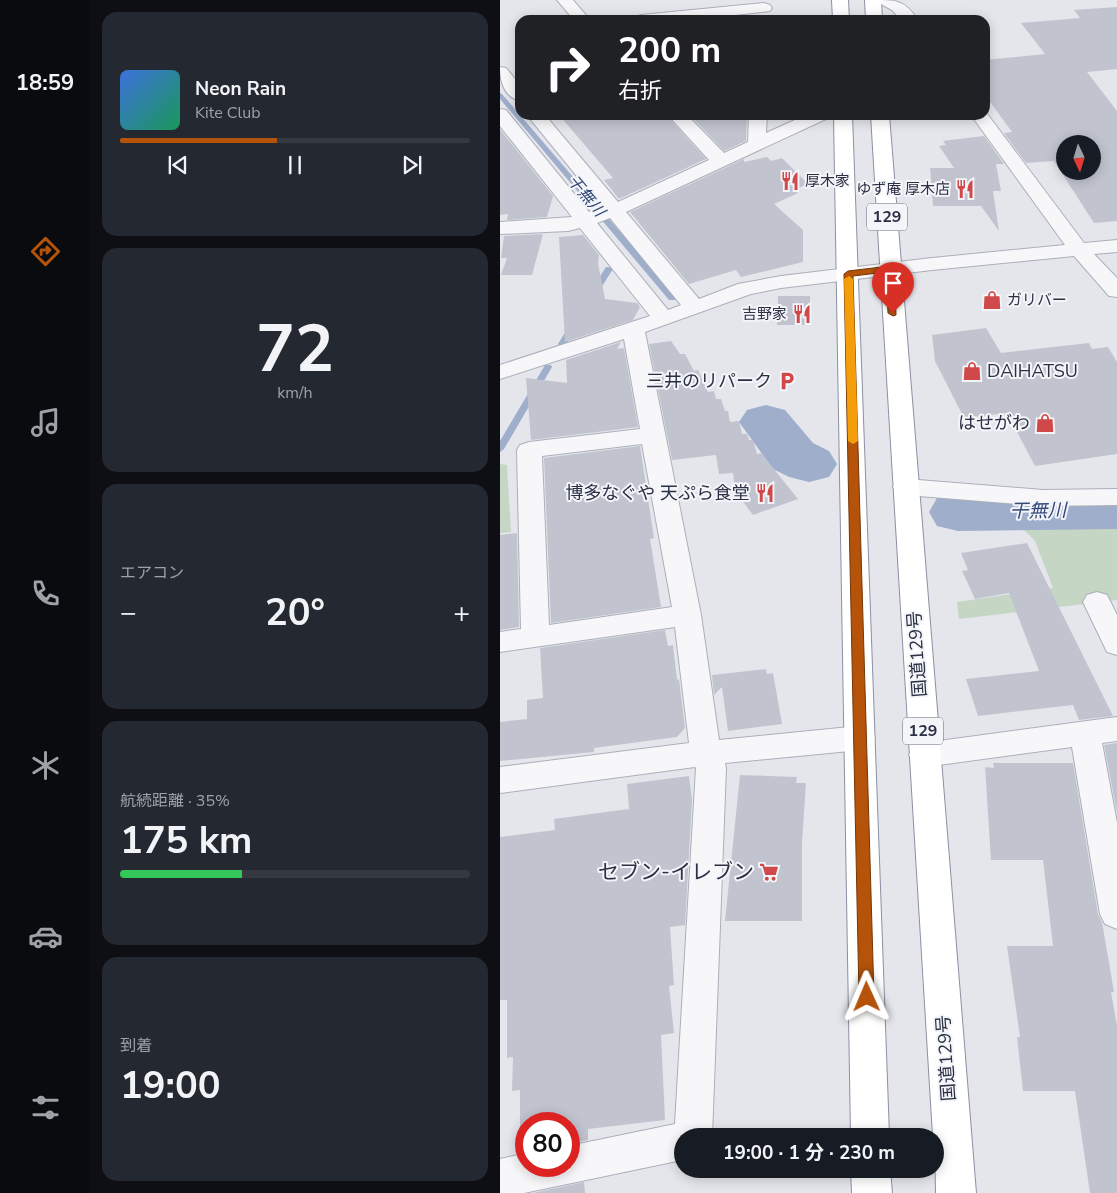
<!DOCTYPE html>
<html lang="ja">
<head>
<meta charset="utf-8">
<style>
  :root { --surface:#171b24; --page:#242831; --text:#f1f3f6; --muted:#9ea1a6; --line:#363941; --accent:#b45309 }
  body { margin:0; font-family:"Nunito Sans","Noto Sans JP",sans-serif; background:var(--page); color:var(--text); height:100vh; display:flex; flex-direction:column; font-size:19px; white-space:nowrap }
  * { box-sizing:border-box; margin:0 }
  p { font-size:16px; color:var(--muted) }
  .icon { flex:none; width:28px; height:28px; fill:none; stroke:currentColor; stroke-width:2; stroke-linecap:round; stroke-linejoin:round }
  .map { position:relative; flex:1; overflow:hidden }
  .details { display:flex; flex-direction:column; gap:12px; padding:12px; background:#0d0f14; width:410px }
  .details>* { flex:none }
  .banner { position:absolute; left:15px; top:15px; width:475px; height:105px; border-radius:15px; box-shadow:0 2px 12px #0003; background:#202124; color:#fff; overflow:hidden }
  .needle { width:32px; rotate:176deg }
  .fabs { position:absolute; left:556px; top:135px; display:grid; gap:10px }
  .fabs a { display:grid; place-items:center; width:45px; height:45px; border-radius:50%; background:var(--surface); box-shadow:0 2px 12px #0003; font-size:25px }
  .speed { position:absolute; left:15px; top:1112px; display:flex; gap:10px; font-size:25px; font-weight:700; text-align:center }
  .speed>* { display:grid; place-content:center; width:65px; height:65px; border-radius:50%; background:var(--surface); box-shadow:0 2px 12px #0003; line-height:1 }
  .speed .limit { border:8px solid #d22; background:#fff; color:#111 }
  .pin { position:absolute; display:grid; place-items:center; width:42px; height:42px; color:#fff; margin:-51px -21px; border-radius:50% 50% 50% 0; rotate:-45deg; box-shadow:0 0 5px #0007 }
  .pin .icon { rotate:45deg }
  .me { position:absolute; width:55px; margin:-28px; rotate:359deg; stroke-linejoin:round; filter:drop-shadow(0 0 4px #0008) }
  .turn { display:flex; align-items:center; gap:18px; height:105px; padding:0 20px; font-size:22px }
  .turn .icon { width:65px; height:65px; stroke-width:2.5 }
  .turn b { display:block; font-size:35px; line-height:42px }
  .big { font-size:38px; font-weight:700; line-height:1.1 }
  .details .widget { flex:1; display:flex; flex-direction:column; justify-content:center; gap:8px; min-width:0; padding:0 18px; border-radius:15px; background:var(--page) }
  .details .dial { align-items:center; gap:0 }
  .dial b { font-size:65px; line-height:1 }
  .song { display:flex; align-items:center; gap:15px }
  .cover { width:60px; height:60px; border-radius:8px; background:linear-gradient(135deg,hsl(220 70% 55%),hsl(150 70% 35%)) }
  .played { height:5px; border-radius:2px; background:linear-gradient(90deg,var(--accent) 45%,var(--line) 45%) }
  .keys { display:flex; justify-content:space-around; direction:ltr }
  .heat { display:flex; justify-content:space-between; align-items:center; font-size:28px; direction:ltr }
  .charge { height:8px; border-radius:4px; background:linear-gradient(90deg,#34c759 35%,var(--line) 0) }
  .trip { position:absolute; left:174px; top:1128px; width:270px; height:50px; border-radius:25px; background:var(--surface); box-shadow:0 2px 12px #0003; font-weight:700; line-height:50px; text-align:center }
  main { display:flex; flex:1; min-height:0 }
  .tabs { display:flex; flex-direction:column; width:90px; justify-content:space-around; align-items:center; background:#090b0e; color:var(--muted) }
  .tabs .icon { width:35px; height:35px }
  .tabs .current { color:var(--accent) }
  .tabs b { font-size:22px; color:var(--text) }
  .map>svg:first-child { display:block }
  .green { fill:#c6d6c5 }
  .lines { fill:none; stroke-linecap:round; stroke-linejoin:round }
  .stream { fill:#9faecb; fill-rule:evenodd }
  .river { fill:#9faecb; fill-rule:evenodd }
  .building { fill:#c1c4cf; fill-rule:evenodd }
  .minor-casing { stroke:#acafba; stroke-width:2 }
  .highway-casing { stroke:#8b91a3; stroke-width:2 }
  .minor { fill:#f7f7fa; fill-rule:evenodd }
  .highway { fill:#fff; fill-rule:evenodd }
  .route { fill:#b45309; stroke:#753606 }
  .slow { fill:#f59e0b }
  .labels { text-anchor:middle; dominant-baseline:central; stroke-width:4; stroke-linejoin:round; paint-order:stroke }
  .far-poi-label { font-size:15px; fill:#2b3044; stroke:#f3f5f9; text-anchor:start }
  .far-water-label { font-size:16px; font-style:italic; fill:#344979; stroke:#f3f5f9 }
  .shield { fill:#f3f5f9; stroke:#676b7a; stroke-width:1 }
  .shield-label { font-size:16px; font-weight:bold; fill:#2b3044 }
  .poi-label { font-size:18px; fill:#2b3044; stroke:#f3f5f9; text-anchor:end }
  .street-label { font-size:18px; fill:#2b3044; stroke:#f3f5f9 }
  .water-label { font-size:19px; font-style:italic; fill:#344979; stroke:#f3f5f9 }
  .near-poi-label { font-size:21px; fill:#2b3044; stroke:#f3f5f9; text-anchor:end }
</style>
</head>
<body>
<main>
<nav class="tabs">
<b>18:59</b>
<svg class="icon current" aria-label="directions" viewBox="0 0 24 24"><path d="M12 3l9 9-9 9-9-9zM9 14v-3h6M13 9l2 2-2 2"/></svg>
<svg class="icon" aria-label="music" viewBox="0 0 24 24"><path d="M9 18V5l10-2v13"/><circle cx="6" cy="18" r="3"/><circle cx="16" cy="16" r="3"/></svg>
<svg class="icon" aria-label="phone" viewBox="0 0 24 24"><path d="M5 4h4l2 5-3 2q2 4 5 5l2-3 5 2v4C11 20 4 13 5 4z"/></svg>
<svg class="icon" aria-label="climate" viewBox="0 0 24 24"><path d="M12 3v18M4 7l16 10M4 17L20 7"/></svg>
<svg class="icon" aria-label="car" viewBox="0 0 24 24"><path d="M5 17H2v-5l4-1 3-4h7l3 4 3 1v5h-3M9 17h6M6 11h13"/><circle cx="7" cy="17" r="2"/><circle cx="17" cy="17" r="2"/></svg>
<svg class="icon" aria-label="filters" viewBox="0 0 24 24"><path d="M4 7h16M4 17h16"/><circle cx="9" cy="7" r="2"/><circle cx="15" cy="17" r="2"/></svg>
</nav>
<section class="details">
<div class="widget">
<div class="song"><i class="cover"></i><div><b>Neon Rain</b><p>Kite Club</p></div></div>
<div class="played"></div>
<div class="keys"><svg class="icon" aria-label="previous" viewBox="0 0 24 24"><path d="M18 5L8 12l10 7zM5 5v14"/></svg><svg class="icon" aria-label="pause" viewBox="0 0 24 24"><path d="M8 5v14M16 5v14"/></svg><svg class="icon" aria-label="next" viewBox="0 0 24 24"><path d="M6 5l10 7-10 7zM19 5v14"/></svg></div>
</div>
<div class="widget dial"><b>72</b><p>km/h</p></div>
<div class="widget"><p>エアコン</p>
<div class="heat"><a>−</a><b class="big">20°</b><a>+</a></div>
</div>
<div class="widget"><p>航続距離 · 35%</p><b class="big">175 km</b><div class="charge"></div></div>
<div class="widget"><p>到着</p><b class="big">19:00</b></div>
</section>
<div class="map">
<svg width="617" height="1193" viewBox="0 0 617 1193">
  <rect width="100%" height="100%" fill="#e4e6ec"/>
  <path class="green" d="M0,464L7,465L11,532L0,533Z
    M516,522H617V600L459,619L457,602L553,588L535,541Z"/>
  <g class="lines">
    <path class="stream" d="M0,93L2,94L175,296V300H169L0,99Z
      M106,267H109L113,269L97,294H91L90,292Z
      M69,326H75L76,328L65,346H59L58,344Z
      M45,365H51L52,367L4,449L0,452V441Z"/>
    <path class="river" d="M266,405L285,410L313,443L329,451L337,464L329,477L309,482L289,477L273,469L239,422L247,410Z
      M617,491V529L458,531L437,526L429,512L437,498L458,493Z"/>
  </g>
  <path class="building" d="M617,7V69L587,72L617,111V221L594,223L554,161L526,163L504,133L512,132L485,95V60L545,54L521,23L580,18L574,10ZM565,144H592V171H565Z
    M59,115H166L206,159L119,199L104,180L113,178Z
    M190,115H247L246,141L224,151Z
    M0,129L53,196L47,217L7,220L8,214L0,215Z
    M484,136L504,164H496L501,191H493L499,231L481,206H433L430,168H454L439,146L446,145L443,141Z
    M267,157L271,161L282,158L308,184L294,190L298,193L274,204L303,230V262L241,277L236,270L189,284L130,212L244,159V162Z
    M43,234L32,275H1L7,258H1L4,236Z
    M83,235L99,255L98,263L105,299L137,303L140,307L133,320L65,342L59,237Z
    M278,296H310L311,325H277Z
    M486,328L501,353L589,343L592,349L608,347L617,362V454L535,466L507,413L464,418L435,361L432,335Z
    M171,341L180,354H185L194,371L198,370L208,392L214,391L216,399H221L225,411H228L230,422L239,421L242,434H247L249,440H253L257,454L261,453L298,499L253,515L235,491L233,473L219,474L216,455L172,460L149,344Z
    M121,342L117,349L124,348L138,427L31,440L26,378L67,383L66,360Z
    M140,446L154,538L150,539L161,607L51,623L44,458Z
    M17,533L19,627L0,630V535Z
    M527,543L613,716L579,720L573,705L478,716L466,679L539,671L509,593L475,599L462,571L468,570L461,553Z
    M165,630L168,646L173,645L177,680L179,679L185,728L177,737L94,748V752L0,761V722L27,719V700L43,698L40,648Z
    M266,669L267,674L273,673L282,724L228,731L222,687L214,695L212,675Z
    M617,743V813L604,745Z
    M493,763H573L598,914L602,922L614,992H611L617,1026V1193H590L575,1091H523L517,1037H520L507,946H553L543,860H491L485,767L494,768Z
    M240,775L297,777L296,783H306L302,843V921H225Z
    M189,776L192,800L185,925L170,927L174,985L169,986L174,1033L161,1035L165,1120L88,1129V1140L69,1144V1124H26V1151L20,1152V1090L12,1091L13,1057L7,1058V1000H0V837L55,830L54,819L129,809L127,784Z
    M84,1182L85,1193H33Z"/>
  <g class="lines">
    <g class="minor-casing">
      <path id="minor" d="M57,0H73L90,20H74Z
        M376,0C398,0 405,1 418,20H401L392,10L379,3Z
        M264,3L270,5L272,8L270,11L190,20H133L135,17L141,15Z
        M0,67L6,68L20,85V101C4,97 0,81 0,67Z
        M0,109L6,110L89,212L102,207L27,115H45L118,202L209,160L168,115H187L224,153L248,142L249,115H267L266,133L306,115H329L326,119L126,212L199,299L238,284L281,276L432,258L565,245L471,115H485V111L584,243L617,240V252L594,254L617,278V297L609,296L574,256L432,270L281,288L251,294L145,332L201,615L219,740L360,726L371,730L375,738L371,746L360,750L225,763L226,768L212,1136H182V1160L24,1193H0V1159L26,1153V1166H69V1146L175,1124L196,768L195,767L0,793V767L189,743L175,627L0,652V632L21,629L17,450L20,445L29,442L140,429L124,339L0,379V365L150,316L80,228L68,231L0,234V222L72,217L0,126ZM110,218L181,305L168,310L97,223ZM142,444L172,607L49,625L42,456Z
        M406,479L543,490L617,489V505L543,506L406,495L397,493L393,487L397,481Z
        M597,592L607,595L617,615V655L607,652L583,602L587,595Z
        M617,717V741L602,743L617,823V929L605,924L600,914L572,747L424,767L413,764L409,755L413,746L424,743Z"/>
    </g>
    <g class="highway-casing">
      <path id="highway" d="M332,0H348L349,20H333Z
        M365,0H381L382,20H366Z
        M334,115H352L389,1136H351Z
        M371,115H389L476,1193H436L435,1136H433Z
        M351,1169H390L392,1193H352Z"/>
    </g>
    <use href="#minor" class="minor"/>
    <use href="#highway" class="highway"/>
  </g>
  <path class="route" d="M390,266L394,269L396,315L393,316L388,313L386,272L353,276L374,997L372,1002L367,1004L361,1002L359,997L344,274L348,271Z"/>
  <path class="slow" d="M349,276L353,279L358,441L353,444L348,441L344,279Z"/>
  <defs>
    <g id="restaurant-bare" transform="scale(1.5)"><path d="M-5-6h1v4h1v-4h1v4h1v-4h1v5L-1.5 .5V6h-2V.5L-5-1ZM5-6V6H3V1.5H1.5Q1.5-4 5-6Z" fill="#d0494a" stroke="#f3f5f9" stroke-width="2.5" paint-order="stroke"/></g>
    <g id="shop-bare" transform="scale(1.5)"><path d="M-5-2.5h2.3a2.7 3.5 0 0 1 5.4 0H5L5.5 6h-11ZM-1.5-2.5h3a1.5 2.3 0 0 0-3 0Z" fill="#d0494a" stroke="#f3f5f9" stroke-width="2.5" paint-order="stroke"/></g>
    <g id="parking-bare" transform="scale(1.5)"><path d="M-3.5-5.5H1a3.5 3.5 0 0 1 0 7H-1V5.5H-3.5ZM-1-3.4V-.6H.8a1.4 1.4 0 0 0 0-2.8Z" fill="#d0494a" stroke="#f3f5f9" stroke-width="2.5" paint-order="stroke"/></g>
    <g id="supermarket-bare" transform="scale(1.5)"><path d="M-6-5.5h2.5l.6 2H6L4.5 2H-2.5L-4.4-4H-6ZM-1.5 3.2a1.3 1.3 0 1 0 .1 0ZM3 3.2a1.3 1.3 0 1 0 .1 0Z" fill="#d0494a" stroke="#f3f5f9" stroke-width="2.5" paint-order="stroke"/></g>
  </defs>
  <g fill-rule="evenodd">
    <use href="#restaurant-bare" x="290" y="181"/>
    <use href="#restaurant-bare" x="465" y="189"/>
    <use href="#shop-bare" x="492" y="300"/>
    <use href="#restaurant-bare" x="302" y="314"/>
    <use href="#shop-bare" x="472" y="371"/>
    <use href="#parking-bare" x="287" y="381"/>
    <use href="#shop-bare" x="545" y="423"/>
    <use href="#restaurant-bare" x="265" y="493"/>
    <use href="#supermarket-bare" x="269" y="872"/>
  </g>
  <g class="labels">
    <g class="far-poi-label">
      <text x="305" y="181">厚木家</text>
      <text x="450" y="189" text-anchor="end">ゆず庵 厚木店</text>
      <text x="507" y="300">ガリバー</text>
      <text x="287" y="314" text-anchor="end">吉野家</text>
    </g>
    <g class="far-water-label">
      <text transform="translate(86 196) rotate(50)">干無川</text>
    </g>
    <g class="shield">
      <rect x="367" y="203.5" width="40" height="27" rx="4"/>
      <rect x="403" y="717.5" width="40" height="27" rx="4"/>
    </g>
    <g class="shield-label">
      <text x="387" y="217">129</text>
      <text x="423" y="731">129</text>
    </g>
    <g class="poi-label">
      <text x="487" y="371" text-anchor="start">DAIHATSU</text>
      <text x="272" y="381">三井のリパーク</text>
      <text x="530" y="423">はせがわ</text>
      <text x="250" y="493">博多なぐや 天ぷら食堂</text>
    </g>
    <g class="street-label">
      <text transform="translate(417 654) rotate(-94)">国道129号</text>
      <text transform="translate(446 1058) rotate(-94)">国道129号</text>
    </g>
    <g class="water-label">
      <text transform="translate(538 511) rotate(-1)">干無川</text>
    </g>
    <g class="near-poi-label">
      <text x="254" y="872">セブン-イレブン</text>
    </g>
  </g>
</svg>
<div class="fabs">
<a><svg class="needle" viewBox="-14 -14 28 28"><path d="M0-13l5 13h-10z" fill="#e53935"/><path d="M0 13l5-13h-10z" fill="#9ea1a6"/></svg></a>
</div>
<div class="speed"><div class="limit">80</div></div>
<div class="pin" style="left:393px;top:313px;background:#d93025"><svg class="icon" aria-label="arrive" viewBox="0 0 24 24"><path d="M6 21V4h12l-3 4 3 4H6"/></svg></div>
<svg class="me" style="left:367px;top:997px" viewBox="-20 -20 40 40"><path d="M0-17L14 15 0 8-14 15z" fill="#b45309" stroke="#fff" stroke-width="4"/></svg>
<div class="trip">19:00 · 1 分 · 230 m</div>
<div class="banner">
<div class="turn"><svg class="icon" aria-label="right" viewBox="0 0 24 24"><path d="M7 20v-9h11M14 6l5 5-5 5"/></svg><div><b>200 m</b>右折</div></div>
</div>
</div>
</main>
</body>
</html>
